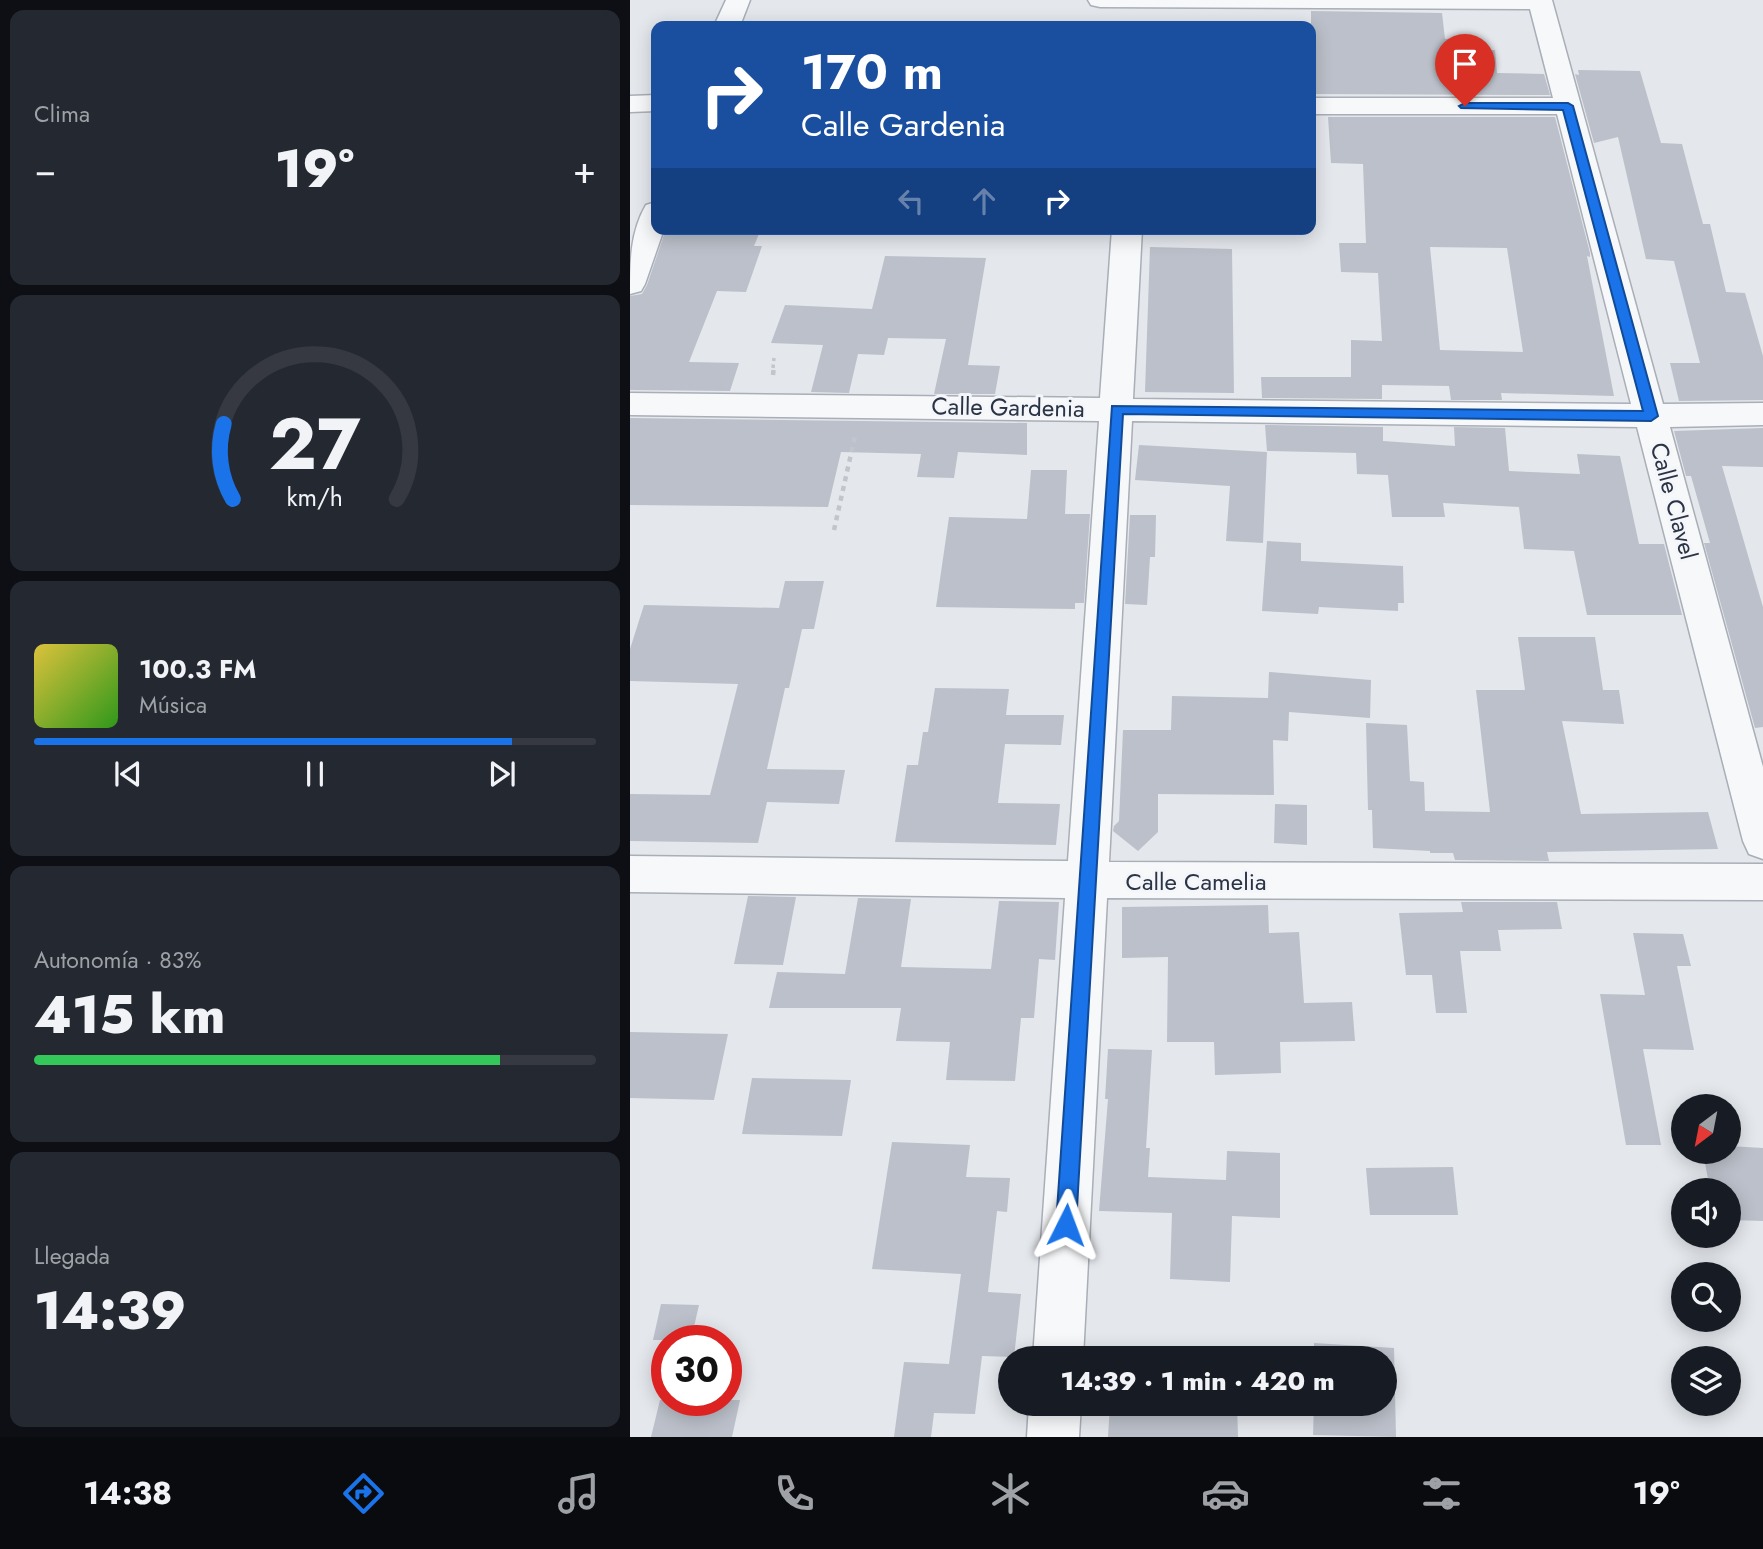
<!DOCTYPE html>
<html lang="es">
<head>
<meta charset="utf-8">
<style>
  :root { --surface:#171b24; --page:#242831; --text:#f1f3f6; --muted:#9ea1a6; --line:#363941; --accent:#1a73e8 }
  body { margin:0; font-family:Jost,sans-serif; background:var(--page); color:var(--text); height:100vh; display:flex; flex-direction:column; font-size:26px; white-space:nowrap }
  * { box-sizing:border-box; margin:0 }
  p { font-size:23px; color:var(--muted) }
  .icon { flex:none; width:38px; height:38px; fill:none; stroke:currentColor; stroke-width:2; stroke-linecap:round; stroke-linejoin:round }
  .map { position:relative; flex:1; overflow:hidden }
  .side { display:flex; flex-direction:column; gap:10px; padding:10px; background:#0d0f14; width:630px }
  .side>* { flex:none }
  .banner { position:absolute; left:21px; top:21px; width:665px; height:214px; border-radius:14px; box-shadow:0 4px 18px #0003; background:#1a4fa0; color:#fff; overflow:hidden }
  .needle { width:46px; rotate:212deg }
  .buttons { position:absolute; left:1041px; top:1094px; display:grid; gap:14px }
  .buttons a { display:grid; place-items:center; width:70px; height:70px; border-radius:50%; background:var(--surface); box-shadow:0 4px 18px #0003; font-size:35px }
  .speed { position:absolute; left:21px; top:1325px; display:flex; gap:14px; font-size:35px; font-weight:700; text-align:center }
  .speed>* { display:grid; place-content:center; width:91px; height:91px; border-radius:50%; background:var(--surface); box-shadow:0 4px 18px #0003; line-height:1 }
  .speed .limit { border:10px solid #d22; background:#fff; color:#111 }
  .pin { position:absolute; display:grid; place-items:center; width:60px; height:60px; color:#fff; margin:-72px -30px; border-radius:50% 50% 50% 0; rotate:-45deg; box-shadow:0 0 7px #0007 }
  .pin .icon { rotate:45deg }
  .me { position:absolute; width:77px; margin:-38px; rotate:3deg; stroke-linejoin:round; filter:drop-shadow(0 0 5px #0008) }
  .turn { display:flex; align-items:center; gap:24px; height:147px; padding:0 35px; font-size:32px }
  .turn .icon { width:91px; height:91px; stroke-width:2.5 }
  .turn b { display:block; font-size:49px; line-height:60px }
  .lanes { display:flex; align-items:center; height:66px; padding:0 35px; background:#0003; justify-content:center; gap:35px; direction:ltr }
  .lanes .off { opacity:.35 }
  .big { font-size:52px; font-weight:800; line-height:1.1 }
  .side .tile { flex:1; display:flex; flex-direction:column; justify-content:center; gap:10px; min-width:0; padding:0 24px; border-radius:14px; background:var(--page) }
  .side .dial { align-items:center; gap:0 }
  .dial svg { height:182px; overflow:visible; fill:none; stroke:var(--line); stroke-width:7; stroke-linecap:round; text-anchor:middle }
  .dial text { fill:var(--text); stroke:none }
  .song { display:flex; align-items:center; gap:21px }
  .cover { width:84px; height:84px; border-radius:10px; background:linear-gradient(135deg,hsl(50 70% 55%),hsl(110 70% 35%)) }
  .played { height:7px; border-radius:4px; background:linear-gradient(90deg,var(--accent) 85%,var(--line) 85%) }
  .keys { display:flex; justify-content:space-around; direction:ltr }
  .heat { display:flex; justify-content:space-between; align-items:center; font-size:38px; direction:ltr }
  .charge { height:10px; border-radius:5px; background:linear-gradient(90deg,#34c759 83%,var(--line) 0) }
  .trip { position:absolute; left:368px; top:1346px; width:399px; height:70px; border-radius:35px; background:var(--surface); box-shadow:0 4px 18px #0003; font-weight:800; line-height:70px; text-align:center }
  .dock { display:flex; height:112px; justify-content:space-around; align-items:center; background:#090b0e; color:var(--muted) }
  .dock .icon { width:49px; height:49px }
  .dock .current { color:var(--accent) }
  .dock b { font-size:32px; color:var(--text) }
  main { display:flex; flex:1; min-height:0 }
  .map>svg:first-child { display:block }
  .building { fill:#bbc0ca; fill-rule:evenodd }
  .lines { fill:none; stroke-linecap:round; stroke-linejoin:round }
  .street-casing { stroke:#a9aeb7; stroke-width:3 }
  .path-far1 { stroke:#c2c5cb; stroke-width:3.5; stroke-dasharray:3.5 3.5; stroke-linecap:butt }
  .path { stroke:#c2c5cb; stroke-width:4.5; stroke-dasharray:5 5; stroke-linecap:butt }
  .street { fill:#f7f8fa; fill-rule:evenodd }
  .route { fill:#1a73e8; stroke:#114b97; stroke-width:2 }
  .labels { text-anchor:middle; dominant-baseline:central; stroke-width:6; stroke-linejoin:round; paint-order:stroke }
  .street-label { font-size:24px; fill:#2b3445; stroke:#f4f6f9 }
</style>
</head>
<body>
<main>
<section class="side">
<div class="tile"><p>Clima</p>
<div class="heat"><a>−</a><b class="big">19°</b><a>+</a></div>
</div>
<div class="tile dial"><svg viewBox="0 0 100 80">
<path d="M14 69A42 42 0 1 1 86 69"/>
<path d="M14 69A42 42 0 0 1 10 36" stroke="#1a73e8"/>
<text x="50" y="56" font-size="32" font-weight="700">27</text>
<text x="50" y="72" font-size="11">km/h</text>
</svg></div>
<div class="tile">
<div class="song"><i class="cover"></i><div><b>100.3 FM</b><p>Música</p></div></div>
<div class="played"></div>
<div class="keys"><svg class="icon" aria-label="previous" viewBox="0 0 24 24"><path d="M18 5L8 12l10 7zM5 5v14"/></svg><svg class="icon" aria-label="pause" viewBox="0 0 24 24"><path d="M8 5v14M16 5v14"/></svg><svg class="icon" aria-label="next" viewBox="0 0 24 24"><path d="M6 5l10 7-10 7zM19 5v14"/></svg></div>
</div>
<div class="tile"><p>Autonomía · 83%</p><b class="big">415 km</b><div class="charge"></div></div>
<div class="tile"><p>Llegada</p><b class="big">14:39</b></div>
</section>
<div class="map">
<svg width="1133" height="1437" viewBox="0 0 1133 1437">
  <rect width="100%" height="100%" fill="#e4e7ec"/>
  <path class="building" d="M681,11L812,13L815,39H826L827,49L865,50L867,73L914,74L920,95L681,94Z
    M948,70L1010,71L1031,143L1052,144L1073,224H1080L1096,292L1115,293L1133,356V400L1049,401L1040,363H1070L1044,261L1016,259L988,137L964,143L945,74L949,75Z
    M698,117H925L960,253V257L957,256L984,396L871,393L872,400H821L819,386L752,385V399L632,398L631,377H721V340L752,341L748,273L711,272L709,243H736L733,164L701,163ZM800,247L877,248L893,352L810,350Z
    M36,229H131L124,246H132L116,292L87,291L59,362L109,363L100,391L0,390V296L12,294L17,285Z
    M520,247L602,249L604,393L515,392Z
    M255,256L356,258L338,365L370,366L365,394H304L316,339L258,338L254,355L228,354L219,393L181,392L193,345L141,343L155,305L242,309Z
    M0,418L397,423V455L328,452L324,478L287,477L291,454L211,452L198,507L0,505Z
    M635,425L753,427V441L825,446L824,427L875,428L879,471L950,474L947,454L990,456L1009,544H1034L1052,615H957L944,551L894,549L889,507L813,503L815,517H762L758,475L727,474L726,453L637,451Z
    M1133,428V467L1092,466L1133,607V727L1125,728L1074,543H1080L1061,476H1056L1044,431Z
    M509,445L637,452L633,543L596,541L600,486L505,480Z
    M401,470H437L435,514H460L454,603H445V609L306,607L319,517L397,519Z
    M500,515H526L525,557H520L517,605L495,604Z
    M637,541L671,543V561L773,566L774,603H768V611L689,607L688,614L632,611Z
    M155,581H194L184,629H172L159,688H155L137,769L215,770L209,804L137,802L128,843L0,841V794L80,795L108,684L0,681V649L14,605L149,608Z
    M888,637H965L973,690H989L994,724L932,721L951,814L1078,812L1088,849L917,852L919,861L825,860L823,853H800V851L743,848L742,810H738L736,723L777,725L780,781L794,782L795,811L860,812L846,690H895Z
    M639,672L741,680L740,718L659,712L658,741L643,740L644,795L528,794V832L508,851L483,831L484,826L489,821L493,730H541L542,696L638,698Z
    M305,688L379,689L376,715H434L431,745L375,744L368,803L430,804L426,845L265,842L277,765H288L293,732H298Z
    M645,804L677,805V845L644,843Z
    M118,896L166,897L153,965L104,964Z
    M228,898L281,899L271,967L361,969L369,901L429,902L425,960L409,959L404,1018H391L385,1081L316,1080L320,1042L266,1041L271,1008H139L147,972L215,974Z
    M831,902H927L932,929L868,930L871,951H830L837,1013H806L802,975H776L769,913L833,912Z
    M638,905L639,933L669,932L674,1003L722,1002L725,1041L650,1042L651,1073L585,1075L584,1042H537L538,957L492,958V907Z
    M1003,933L1053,934L1061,966H1047L1064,1050L1013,1049L1031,1145H996L970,994L1015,995Z
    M0,1032L98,1034L84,1100L0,1098Z
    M478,1049L522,1050L516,1148H520L518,1177L596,1180L597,1151L650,1153V1218L602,1216L600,1282L540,1279L542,1213L469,1211L478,1099H475Z
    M122,1078L221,1080L212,1136L112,1134Z
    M262,1142L340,1145L336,1177L380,1178L377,1212L367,1211L358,1292L391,1294L384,1357L352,1356L345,1414L304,1413L301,1437H264L274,1362L319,1364L331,1274L242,1269Z
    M1099,1146L1133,1148V1221L1099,1220V1190H1080L1073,1152H1099Z
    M823,1167L828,1215H740L736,1168Z
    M31,1304L69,1305L61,1340H23Z
    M684,1343L764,1348L766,1437L683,1435L684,1404H754V1358H684Z
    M482,1355L607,1357V1358H482Z
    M30,1400H110L102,1437H21Z
    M480,1404H607L608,1437H478Z"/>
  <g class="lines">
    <g class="street-casing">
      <path id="street" d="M96,0H120L110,26H84Z
        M458,0H922L1033,404L1133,403V425L1040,427L1133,767V859L1119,854L1113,841L1007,427L502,421L479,862L1133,864V900L477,898L453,1358H403L435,898L0,892V856L438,861L469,421L0,415V393L470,398L482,229H512L503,399L1001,404L927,114H681V98H923L900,9L470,7L461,5Z
        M26,95V111L0,112V96Z
        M26,202V229H34L15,284L11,291L0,294C0,263 0,232 16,205Z
        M399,1404H451L449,1437H397Z"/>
    </g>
    <path class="path-far1" d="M143,368L144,358"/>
    <path class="path" d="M143,375L144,366
      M204,530L225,436"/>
    <use href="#street" class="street"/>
  </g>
  <path class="route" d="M835,103H938L943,106L1028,416L1021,421L493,414L446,1225L443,1232L436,1235L429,1232L426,1225L482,406L1013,411L933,110L831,108L829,106Z"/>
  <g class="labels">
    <g class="street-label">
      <text transform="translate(378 407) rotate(1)">Calle Gardenia</text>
      <text transform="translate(1044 501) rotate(75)">Calle Clavel</text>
      <text x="566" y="881">Calle Camelia</text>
    </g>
  </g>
</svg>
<div class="buttons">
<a><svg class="needle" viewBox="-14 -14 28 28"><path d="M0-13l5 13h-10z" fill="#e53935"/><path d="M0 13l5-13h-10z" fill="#9ea1a6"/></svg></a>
<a><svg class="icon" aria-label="sound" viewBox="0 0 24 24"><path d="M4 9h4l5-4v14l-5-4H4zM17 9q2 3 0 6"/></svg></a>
<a><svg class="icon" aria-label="search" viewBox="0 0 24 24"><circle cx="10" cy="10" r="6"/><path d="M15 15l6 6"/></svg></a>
<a><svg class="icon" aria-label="layers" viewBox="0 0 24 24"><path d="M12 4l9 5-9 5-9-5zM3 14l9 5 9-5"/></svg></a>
</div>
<div class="speed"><div class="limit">30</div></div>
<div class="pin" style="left:835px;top:106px;background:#d93025"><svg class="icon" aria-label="arrive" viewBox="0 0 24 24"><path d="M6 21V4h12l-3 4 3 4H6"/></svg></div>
<svg class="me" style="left:436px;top:1225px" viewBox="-20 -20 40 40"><path d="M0-17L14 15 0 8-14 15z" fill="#1a73e8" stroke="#fff" stroke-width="4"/></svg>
<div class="trip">14:39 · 1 min · 420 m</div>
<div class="banner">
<div class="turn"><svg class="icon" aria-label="right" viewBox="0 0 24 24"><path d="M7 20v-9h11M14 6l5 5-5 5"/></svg><div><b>170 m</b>Calle Gardenia</div></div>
<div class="lanes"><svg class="icon off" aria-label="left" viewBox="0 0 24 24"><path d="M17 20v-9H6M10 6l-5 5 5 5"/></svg><svg class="icon off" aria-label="ahead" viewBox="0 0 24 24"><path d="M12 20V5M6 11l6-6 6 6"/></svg><svg class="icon" aria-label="right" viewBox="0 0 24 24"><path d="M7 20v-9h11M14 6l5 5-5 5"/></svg></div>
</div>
</div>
</main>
<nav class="dock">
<b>14:38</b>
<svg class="icon current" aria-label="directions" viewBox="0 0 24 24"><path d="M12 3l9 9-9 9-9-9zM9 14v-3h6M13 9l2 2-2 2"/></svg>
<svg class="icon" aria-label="music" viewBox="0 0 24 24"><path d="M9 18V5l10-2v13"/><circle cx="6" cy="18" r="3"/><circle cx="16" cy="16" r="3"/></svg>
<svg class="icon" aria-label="phone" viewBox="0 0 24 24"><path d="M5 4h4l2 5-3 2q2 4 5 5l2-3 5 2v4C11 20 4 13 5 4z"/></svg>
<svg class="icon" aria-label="climate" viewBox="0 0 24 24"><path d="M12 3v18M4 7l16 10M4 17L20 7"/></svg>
<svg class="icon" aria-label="car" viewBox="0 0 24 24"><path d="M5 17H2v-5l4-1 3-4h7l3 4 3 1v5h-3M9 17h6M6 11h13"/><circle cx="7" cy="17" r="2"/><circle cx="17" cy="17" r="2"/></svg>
<svg class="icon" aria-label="filters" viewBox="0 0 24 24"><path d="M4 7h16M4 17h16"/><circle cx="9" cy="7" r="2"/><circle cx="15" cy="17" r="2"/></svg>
<b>19°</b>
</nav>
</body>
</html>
